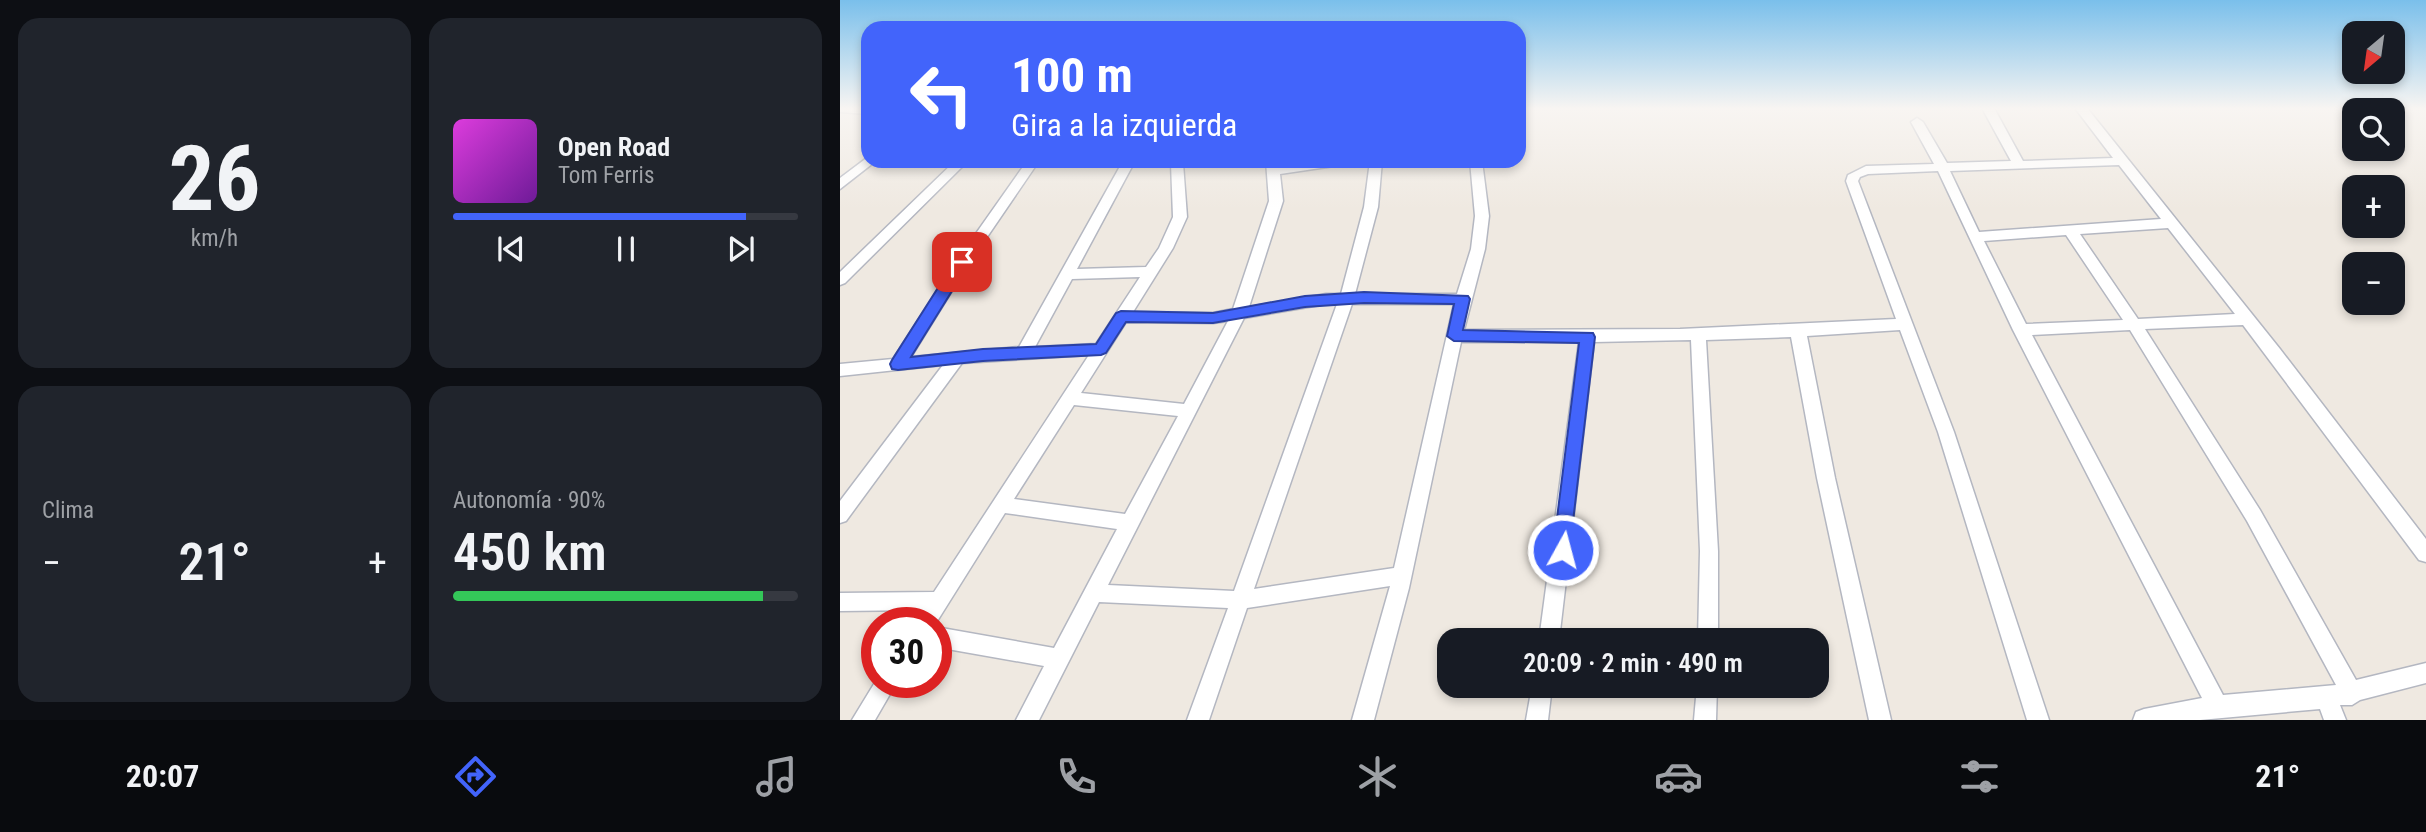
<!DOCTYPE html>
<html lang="es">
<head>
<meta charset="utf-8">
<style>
  :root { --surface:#171b24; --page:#20242c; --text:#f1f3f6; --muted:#9ea1a6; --line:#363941; --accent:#4264fb }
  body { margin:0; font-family:"Roboto Condensed",sans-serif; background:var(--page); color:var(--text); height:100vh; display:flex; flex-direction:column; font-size:26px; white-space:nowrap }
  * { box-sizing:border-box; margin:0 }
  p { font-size:23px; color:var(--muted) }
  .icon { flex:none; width:38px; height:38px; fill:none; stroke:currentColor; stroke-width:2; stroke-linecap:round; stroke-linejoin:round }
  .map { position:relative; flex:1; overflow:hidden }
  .details { display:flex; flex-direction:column; gap:18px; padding:18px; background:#0d0f14; width:840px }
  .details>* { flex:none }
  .top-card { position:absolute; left:21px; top:21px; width:665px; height:147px; border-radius:21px; box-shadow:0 4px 10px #0003; background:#4264fb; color:#fff; overflow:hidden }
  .needle { width:46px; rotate:209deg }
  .tools { position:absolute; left:1502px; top:21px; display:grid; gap:14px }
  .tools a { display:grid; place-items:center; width:63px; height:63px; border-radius:14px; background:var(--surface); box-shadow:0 4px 10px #0003; font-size:35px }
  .speed { position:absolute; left:21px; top:607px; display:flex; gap:14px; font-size:35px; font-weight:700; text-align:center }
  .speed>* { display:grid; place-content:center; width:91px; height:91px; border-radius:50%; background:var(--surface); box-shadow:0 4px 10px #0003; line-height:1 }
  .speed .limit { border:10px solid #d22; background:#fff; color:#111 }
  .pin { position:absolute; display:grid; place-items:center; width:60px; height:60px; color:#fff; margin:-30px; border-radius:14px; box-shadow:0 4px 10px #0006 }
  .me { position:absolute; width:77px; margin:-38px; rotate:7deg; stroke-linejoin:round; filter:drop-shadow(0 0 5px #0008) }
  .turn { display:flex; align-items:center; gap:24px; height:147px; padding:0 35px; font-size:32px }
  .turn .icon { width:91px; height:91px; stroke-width:2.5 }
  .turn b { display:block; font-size:49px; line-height:60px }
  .big { font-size:52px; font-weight:600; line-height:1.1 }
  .details .card { flex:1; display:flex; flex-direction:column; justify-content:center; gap:10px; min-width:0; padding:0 24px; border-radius:21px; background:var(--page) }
  .details .dial { align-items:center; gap:0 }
  .dial b { font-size:91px; line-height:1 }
  .song { display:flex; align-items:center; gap:21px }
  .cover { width:84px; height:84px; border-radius:10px; background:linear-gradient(135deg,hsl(300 70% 55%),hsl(280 70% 35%)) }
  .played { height:7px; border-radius:4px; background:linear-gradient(90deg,var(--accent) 85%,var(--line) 85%) }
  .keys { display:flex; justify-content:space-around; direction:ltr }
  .heat { display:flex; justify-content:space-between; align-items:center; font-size:38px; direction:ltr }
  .charge { height:10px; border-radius:5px; background:linear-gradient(90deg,#34c759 90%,var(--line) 0) }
  .details .tiles { flex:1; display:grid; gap:18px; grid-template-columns:repeat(2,1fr) }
  .trip { position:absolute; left:597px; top:628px; width:392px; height:70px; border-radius:21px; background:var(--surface); box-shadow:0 4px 10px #0003; font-weight:600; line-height:70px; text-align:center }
  .menu { display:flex; height:112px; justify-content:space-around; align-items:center; background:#090b0e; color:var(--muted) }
  .menu .icon { width:49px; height:49px }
  .menu .active { color:var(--accent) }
  .menu b { font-size:32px; color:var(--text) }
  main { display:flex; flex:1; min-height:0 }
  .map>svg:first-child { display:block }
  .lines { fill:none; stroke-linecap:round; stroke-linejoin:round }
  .street-casing { stroke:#b4b7c1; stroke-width:3 }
  .street { fill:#fff; fill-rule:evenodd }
  .route { fill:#4264fb; stroke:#2b41a3; stroke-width:2 }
</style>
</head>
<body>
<main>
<section class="details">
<div class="tiles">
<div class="card dial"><b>26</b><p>km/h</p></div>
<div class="card">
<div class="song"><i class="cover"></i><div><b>Open Road</b><p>Tom Ferris</p></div></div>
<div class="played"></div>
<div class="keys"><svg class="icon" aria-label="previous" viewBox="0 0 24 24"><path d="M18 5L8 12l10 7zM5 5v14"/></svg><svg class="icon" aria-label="pause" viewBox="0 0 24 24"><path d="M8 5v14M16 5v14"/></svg><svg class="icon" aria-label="next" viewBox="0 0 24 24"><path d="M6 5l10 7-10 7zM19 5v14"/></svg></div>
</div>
<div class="card"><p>Clima</p>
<div class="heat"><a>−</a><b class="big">21°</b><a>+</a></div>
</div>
<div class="card"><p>Autonomía · 90%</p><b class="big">450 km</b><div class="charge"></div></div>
</div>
</section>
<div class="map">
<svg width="1586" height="720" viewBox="0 0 1586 720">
  <rect width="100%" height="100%" fill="#efe9e1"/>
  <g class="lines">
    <g class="street-casing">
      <path id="street" d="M0,108H28V114L0,112Z
        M1142,108H1154L1183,161L1273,158L1235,108H1247L1440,349L1586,539V562L1579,560L1403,325L1305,329L1420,510L1516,680L1586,663V683L1520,700L1512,705H1500L1506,720H1484L1480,709L1360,720H1293L1296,712L1304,709L1362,698L1173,330L1098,171L1028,174L1020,177L1018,181L1114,432L1209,720H1187L1098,432L1060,330L967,336L995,478L1051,720H1029L977,478L951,337L866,340L878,551V640H858L860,551L851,340L754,342L719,640H699L739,342H621L569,588L534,720H512L550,586L407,608L369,720H347L388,608L259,602L199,720H176L204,666L96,647V627L214,648L277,529L165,513L96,623H75L82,610L0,611V593L94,592L249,355L122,363L6,521L0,523V501L103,365L0,376V364L53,359L118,259L187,161H199L128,265L71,357L179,347L283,161H295L237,269L306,267L319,248L333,217L331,163L332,161L343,163L347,217L333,248L293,312L373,313L393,309L429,201L426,161H438L439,166L475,161H507L501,165L440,174L443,201L409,307L486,294H501L524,207L530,161H542L538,207L515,294H617L631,249L635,216L630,161H642L649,216L645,249L624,330L840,329L1056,319L1006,181L1008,175L1026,166L1094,164L1071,122L1077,118L1083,122L1107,163L1171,161ZM1279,165L1321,219L1139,232L1110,171ZM1328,228L1395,314L1298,319L1240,234ZM1226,235L1283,320L1186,324L1144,241ZM300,277L256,344L195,347L232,279ZM486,304H497L394,591L268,585L404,318ZM512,304H614L554,568L414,589ZM388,321L344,404L241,393L286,322L373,323ZM1290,330L1407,521L1496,685L1383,695L1192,335ZM234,405L338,416L285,514L174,499Z
        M28,157V161H34L32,164L0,189V178Z
        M115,161H128L5,283L0,285V272Z
        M37,679V682H57L35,720H12Z
        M692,686H712L708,720H686Z
        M857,686H877L876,720H854Z"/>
    </g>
    <use href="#street" class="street"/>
  </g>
  <linearGradient id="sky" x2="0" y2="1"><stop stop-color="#7abfeb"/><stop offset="0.52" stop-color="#f8f5f2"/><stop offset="1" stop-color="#f8f5f2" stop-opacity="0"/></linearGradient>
  <rect width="1586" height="209" fill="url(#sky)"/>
  <path class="route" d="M122,257L130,262L71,357L143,349L256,344L276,313L281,311L373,313L465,296L524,292L628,296L630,299L623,330L753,333L755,337L729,555L723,558L716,555L713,550L739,343L614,341L607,336L614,304L524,303L465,307L373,323L286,322L266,353L261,355L143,361L58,370L52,369L50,364L52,360L117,258Z"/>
</svg>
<div class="tools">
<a><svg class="needle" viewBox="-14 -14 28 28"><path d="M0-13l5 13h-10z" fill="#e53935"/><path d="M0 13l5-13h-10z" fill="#9ea1a6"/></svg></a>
<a><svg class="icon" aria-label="search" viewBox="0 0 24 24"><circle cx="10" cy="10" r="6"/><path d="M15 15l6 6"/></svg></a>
<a>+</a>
<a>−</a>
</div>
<div class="speed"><div class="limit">30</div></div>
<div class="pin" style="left:122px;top:262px;background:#d93025"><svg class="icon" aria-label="arrive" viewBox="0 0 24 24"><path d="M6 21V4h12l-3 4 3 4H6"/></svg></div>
<svg class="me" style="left:723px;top:550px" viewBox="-20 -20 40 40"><circle r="17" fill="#4264fb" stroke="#fff" stroke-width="3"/><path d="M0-11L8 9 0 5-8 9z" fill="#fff"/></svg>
<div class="trip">20:09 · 2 min · 490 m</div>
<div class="top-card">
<div class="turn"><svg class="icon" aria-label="left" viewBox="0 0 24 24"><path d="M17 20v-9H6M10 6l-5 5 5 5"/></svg><div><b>100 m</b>Gira a la izquierda</div></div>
</div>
</div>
</main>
<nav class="menu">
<b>20:07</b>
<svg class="icon active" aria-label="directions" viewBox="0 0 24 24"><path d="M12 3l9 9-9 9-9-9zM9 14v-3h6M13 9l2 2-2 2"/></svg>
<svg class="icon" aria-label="music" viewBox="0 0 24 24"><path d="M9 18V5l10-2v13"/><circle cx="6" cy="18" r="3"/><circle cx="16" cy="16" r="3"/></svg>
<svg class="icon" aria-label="phone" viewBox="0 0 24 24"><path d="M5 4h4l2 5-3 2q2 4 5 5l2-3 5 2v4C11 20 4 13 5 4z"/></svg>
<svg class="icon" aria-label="climate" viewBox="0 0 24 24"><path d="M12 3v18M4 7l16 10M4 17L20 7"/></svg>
<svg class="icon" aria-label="car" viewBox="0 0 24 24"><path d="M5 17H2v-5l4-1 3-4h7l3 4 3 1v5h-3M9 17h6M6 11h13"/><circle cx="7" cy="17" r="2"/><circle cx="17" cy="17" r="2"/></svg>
<svg class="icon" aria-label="filters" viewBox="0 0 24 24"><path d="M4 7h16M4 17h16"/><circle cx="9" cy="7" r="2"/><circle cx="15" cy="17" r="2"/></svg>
<b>21°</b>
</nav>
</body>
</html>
